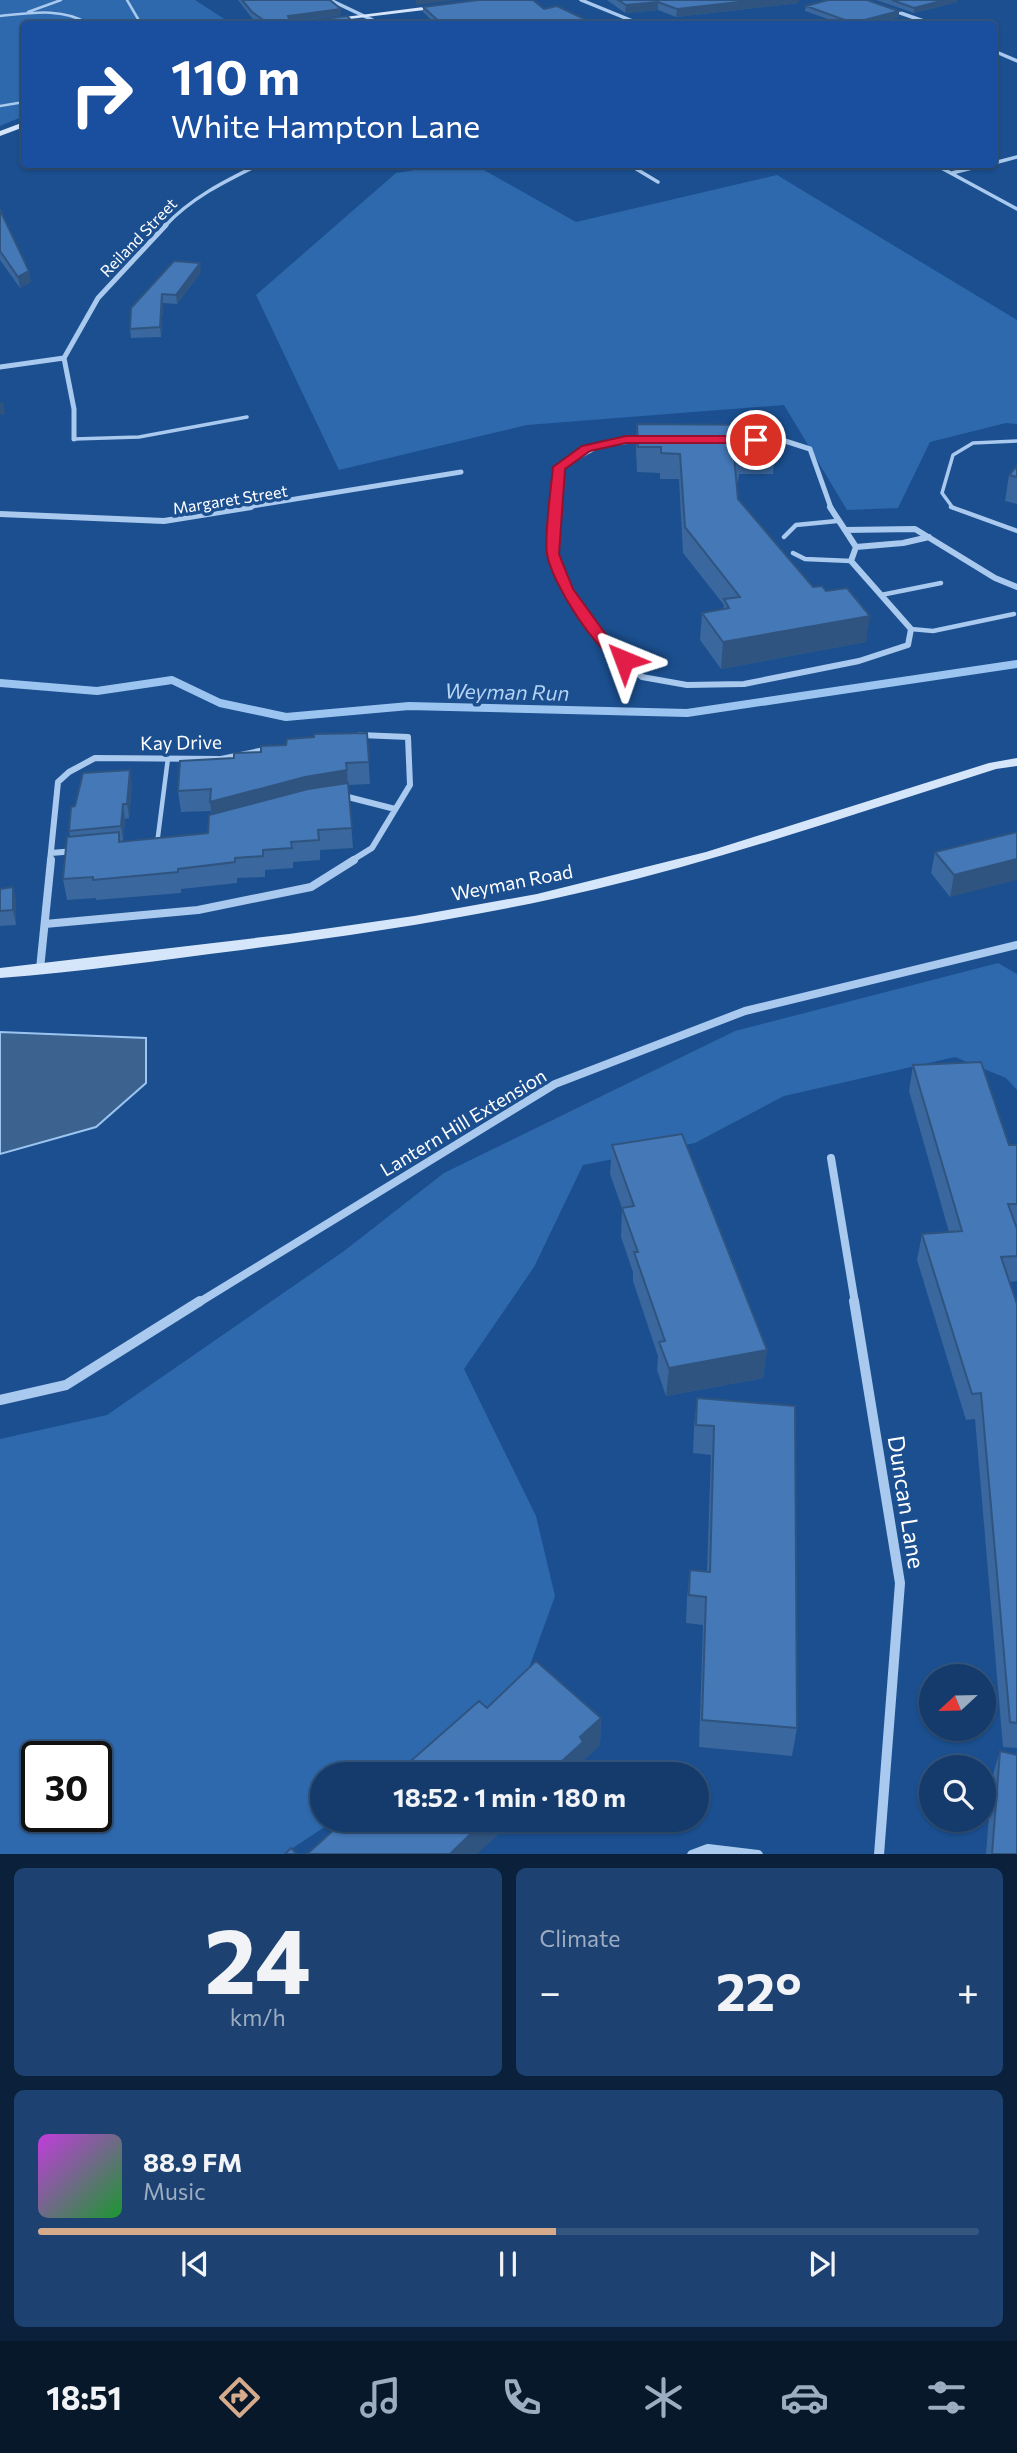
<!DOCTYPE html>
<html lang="en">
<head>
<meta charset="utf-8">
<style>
  :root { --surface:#143b6b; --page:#1d4271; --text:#f1f3f6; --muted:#9dadc1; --line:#33557e; --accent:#d6ab8b }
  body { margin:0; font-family:Commissioner,sans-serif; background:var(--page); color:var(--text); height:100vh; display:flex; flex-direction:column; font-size:26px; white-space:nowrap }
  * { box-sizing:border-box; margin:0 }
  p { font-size:23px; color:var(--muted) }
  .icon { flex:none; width:38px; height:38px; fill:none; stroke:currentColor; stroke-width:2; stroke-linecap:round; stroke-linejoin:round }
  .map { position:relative; height:1854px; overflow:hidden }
  .sheet { display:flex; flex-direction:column; gap:14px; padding:14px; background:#0b203b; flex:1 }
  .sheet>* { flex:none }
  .banner { position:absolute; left:21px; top:21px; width:976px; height:147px; border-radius:7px; box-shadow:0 2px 5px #0004,0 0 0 2px var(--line); background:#1a4fa0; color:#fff; overflow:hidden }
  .needle { width:46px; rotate:248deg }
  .buttons { position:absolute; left:919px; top:1664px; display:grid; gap:14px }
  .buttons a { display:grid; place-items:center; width:77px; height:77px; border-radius:50%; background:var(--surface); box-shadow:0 2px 5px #0004,0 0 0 2px var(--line); font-size:35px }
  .speed { position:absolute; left:21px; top:1741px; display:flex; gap:14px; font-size:35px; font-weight:700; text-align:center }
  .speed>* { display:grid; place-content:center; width:91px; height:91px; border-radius:50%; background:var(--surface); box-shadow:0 2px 5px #0004,0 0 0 2px var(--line); line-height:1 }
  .speed .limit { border:4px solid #111; border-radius:10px; background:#fff; color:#111 }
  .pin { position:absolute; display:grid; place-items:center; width:60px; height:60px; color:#fff; margin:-30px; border:4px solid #fff; border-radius:50%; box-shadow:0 2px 7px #0007 }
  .me { position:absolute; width:77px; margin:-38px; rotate:316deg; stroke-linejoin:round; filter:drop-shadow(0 0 5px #0008) }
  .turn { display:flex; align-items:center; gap:24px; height:147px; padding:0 35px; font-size:32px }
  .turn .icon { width:91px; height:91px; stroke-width:2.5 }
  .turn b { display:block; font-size:49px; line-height:60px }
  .big { font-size:52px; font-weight:700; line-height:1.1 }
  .sheet .card { flex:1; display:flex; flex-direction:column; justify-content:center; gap:10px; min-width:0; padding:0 24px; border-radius:10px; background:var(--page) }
  .sheet .dial { align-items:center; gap:0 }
  .dial b { font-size:91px; line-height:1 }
  .song { display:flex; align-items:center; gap:21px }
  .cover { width:84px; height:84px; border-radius:10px; background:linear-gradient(135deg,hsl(290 70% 55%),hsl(130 70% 35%)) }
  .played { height:7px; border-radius:4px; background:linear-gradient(90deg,var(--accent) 55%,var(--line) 55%) }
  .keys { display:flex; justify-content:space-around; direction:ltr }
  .heat { display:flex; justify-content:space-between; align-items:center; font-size:38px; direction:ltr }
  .sheet .tiles { flex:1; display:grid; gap:14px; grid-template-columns:1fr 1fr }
  .card:last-child { grid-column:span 2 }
  .trip { position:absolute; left:310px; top:1762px; width:399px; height:70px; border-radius:35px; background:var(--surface); box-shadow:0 2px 5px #0004,0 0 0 2px var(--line); font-weight:700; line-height:70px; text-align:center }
  .dock { display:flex; height:112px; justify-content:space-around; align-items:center; background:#08182b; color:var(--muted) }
  .dock .icon { width:49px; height:49px }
  .dock .selected { color:var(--accent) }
  .dock b { font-size:32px; color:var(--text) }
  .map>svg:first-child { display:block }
  .green { fill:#2e69ad; fill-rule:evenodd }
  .water { fill:#3c6290; stroke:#9cc4f0; stroke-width:2 }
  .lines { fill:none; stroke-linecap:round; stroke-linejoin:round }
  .stream { stroke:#9cc4f0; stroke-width:8 }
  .lane-far2 { stroke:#a9c9ee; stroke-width:2.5 }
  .lane-far1 { stroke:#a9c9ee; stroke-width:3.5 }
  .lane { stroke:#a9c9ee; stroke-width:4.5 }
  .street-far4 { stroke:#a9c9ee; stroke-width:3.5 }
  .street-far3 { stroke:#a9c9ee; stroke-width:5 }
  .street-far2 { stroke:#a9c9ee; stroke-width:6 }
  .street-far1 { stroke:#a9c9ee; stroke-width:8 }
  .street { stroke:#a9c9ee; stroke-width:10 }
  .secondary { fill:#d6e6fa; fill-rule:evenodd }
  .wall { fill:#3a679d }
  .shaded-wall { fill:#305480 }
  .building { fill:#4478b7; stroke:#305480; stroke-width:2 }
  .route { fill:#e11d48; stroke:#92132f; stroke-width:2 }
  .labels { text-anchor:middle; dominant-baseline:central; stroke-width:7; stroke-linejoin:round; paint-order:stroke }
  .far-street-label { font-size:16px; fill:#fff; stroke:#1b4f8f }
  .street-label { font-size:19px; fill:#fff; stroke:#1b4f8f }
  .water-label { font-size:21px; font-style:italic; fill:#b5d3f5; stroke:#1b4f8f }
  .near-street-label { font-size:23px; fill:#fff; stroke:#1b4f8f }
</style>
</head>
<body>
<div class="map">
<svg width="1017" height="1855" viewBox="0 0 1017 1855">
  <rect width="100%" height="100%" fill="#1b4f8f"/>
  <path class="green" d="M0,0H195L232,24H24V116L0,126Z
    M446,165H475L576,222L777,175L1017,320V424L1006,423L930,442L898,508L847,510L784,405L527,425L339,470L256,295L396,173Z
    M998,963L1017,974V1090L1006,1078L955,1057L784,1096L695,1143L583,1165L534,1267L464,1369L536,1516L555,1596L525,1679L399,1774H322V1820H335L284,1854H0V1439L107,1415L344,1251L444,1173L735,1031ZM37,1757H96V1816H37Z"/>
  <path class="water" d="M0,1032L146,1038V1083L96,1127L0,1154Z"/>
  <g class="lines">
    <path class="stream" d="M0,683L97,691L172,680L220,703L286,717L409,706L687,713L1017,664"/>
    <path class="lane-far2" d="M127,0L141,24
      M28,12L61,0
      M0,16C29,13 63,7 89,24
      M0,106L24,102"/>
    <path class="lane-far1" d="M74,439L139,437L247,417
      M953,508L942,493L953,455L973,443L1017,441"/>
    <path class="lane" d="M951,507L1017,531
      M784,537L796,525L837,521
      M793,553L805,559L851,561
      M881,595L941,583
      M911,629L933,631L1014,614
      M157,844L168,758"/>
    <path class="street-far4" d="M330,0L381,24
      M581,0L640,24
      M892,10L932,24
      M994,51L1017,61
      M994,163L1017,157
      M628,164L658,182
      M934,164L1017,209
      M952,173L988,164
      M165,226C191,198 225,181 260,164"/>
    <path class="street-far3" d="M0,367L64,358
      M74,439V409L64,358L98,298L166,225
      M766,440H782L810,449L831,508
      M240,508L461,472
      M556,508L559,467L600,445L646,439"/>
    <path class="street-far2" d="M556,507L553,554L566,590L605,643L642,677L687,685L744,684L859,661L908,645L911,629L851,561L856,547L845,530
      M830,507L845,530L915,529L995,578L1017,587
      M0,514L164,521L251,507
      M856,547L903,543L929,537
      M340,798L348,797L395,809
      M51,853L75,851
      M50,861L58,782L69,772L95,758L221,759L269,749
      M351,861L372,848L410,785L408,737L360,735"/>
    <path class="street-far1" d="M45,924L198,910L311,887L354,860
      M40,969L51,860
      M831,1158L855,1303
      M198,1303L555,1084L745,1011L1017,945"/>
    <path class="street" d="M854,1301L900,1583L879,1855
      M0,1400L66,1385L200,1301
      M692,1855L708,1849L758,1855"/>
    <path class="secondary" d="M439,5L441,8L308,24H290Z
      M24,122V127L0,136V131Z
      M1017,758V766L996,769C863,811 731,857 596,889C479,917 360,934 242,950C161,960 81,972 0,978V968L289,934L414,916L537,894L706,852L989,763Z"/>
  </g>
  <path class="wall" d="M238,0H330L341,9V15L301,21L355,24H261L252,18Z
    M607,0H799V3L676,17L658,10L625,13Z
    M876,0H957V2L914,13Z
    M806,6L899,11V17L868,24H842L805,11Z
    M423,7L544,9L595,24H436L423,12Z
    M0,210L31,282L20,288L0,260Z
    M201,272L177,304L163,303L161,337L131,338L130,329L131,308Z
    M637,424L775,449L773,474H739L738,482H736L738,499L813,587L866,642L721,669L700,640L702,613L723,609L724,605L683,553L679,479H660V473L637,472L636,449Z
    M1017,466V504L1005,501L1009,475Z
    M367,733L370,784L348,785L353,848L320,850V860L293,862V868L265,870V877L237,878V883L181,889V893L96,900V898L67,900L63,879L70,836L69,831L75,806L132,785L129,818L125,819L123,841L121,842L208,833L212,814L211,811L181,812L178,791L234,758L286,745Z
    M1017,832L950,897L931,873L935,852Z
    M13,887L16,902V925L0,926V889Z
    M913,1065L1009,1145H1017V1281L1009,1282L1017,1304V1748L1003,1747L975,1419L966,1420L917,1260L922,1234L949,1232L909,1091Z
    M612,1145L767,1350L763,1378L666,1396L657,1370L658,1356L633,1281V1272L621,1237L622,1208L610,1174Z
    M697,1398L795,1406L797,1728L792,1756L699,1747L703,1625L686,1623L687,1598L690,1570L707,1571L711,1455L693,1453L694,1427Z
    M487,1708L601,1718L600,1745L583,1761L582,1769L576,1774H396Z
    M1000,1751L1017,1854H986L992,1778Z"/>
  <path class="shaded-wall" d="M416,0H458L416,5Z
    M757,0H799V3L676,17L677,9Z
    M945,0H957V2L914,13V8Z
    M658,2V10L625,13L626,5Z
    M341,9V15L288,22V16Z
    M899,11V17L868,24H853V23Z
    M200,263L201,272L177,304L176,295Z
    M29,271L31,282L20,288L18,277Z
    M162,294L163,303L161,337L160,327Z
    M3,402L5,414L0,415V403Z
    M870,616L866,642L721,669L723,642Z
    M130,770L132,785L129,818L127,804Z
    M347,770L348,791L213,823L210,802L305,777Z
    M123,804L125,819L123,841L121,826Z
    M1017,859V880L950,897L954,875Z
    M13,887L16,902V925L13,910Z
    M767,1350L763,1378L666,1396L669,1368Z
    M601,1718L600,1745L583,1761L582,1769L576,1774H551V1771L580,1737Z
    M544,1766V1774H535Z
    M485,1820H514L477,1854H450Z"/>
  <path class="building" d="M242,0H330L341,9L288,16L290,21H308L347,16L355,24H269L252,12Z
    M478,0H533L544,9L557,6L595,24H442L423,7Z
    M618,0H757L677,9L658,2L626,5Z
    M828,0H867L899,11L853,23L806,6Z
    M892,0H945L914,8Z
    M0,210L29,271L18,277L0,251Z
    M174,261L200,263L176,295L162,294L160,327L130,329L131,308Z
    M637,424L772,425L775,449L740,448V456H734L738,499L813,587L822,586L826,591L847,588L870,616L723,642L702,613L729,608L724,599L740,597L685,527L680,454L661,453V447H638Z
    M1017,466V477L1009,475Z
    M367,733L369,762L346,763L347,770L305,777L210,802L211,789L178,791L180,761L234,758V753L261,752V746L286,745L287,739L314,737V734Z
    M130,770L127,804H123L121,826L69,831L71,807L75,806L83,773Z
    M348,783L352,828L318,830L319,840L291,842L292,848L263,850V856L235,858V862L178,869V872L93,880V877L63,879L67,837L119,832V842L208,833L209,815L308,789Z
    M1017,832V859L954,875L935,852Z
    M13,887V910L0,911V889Z
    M981,1062L1009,1145H1017V1204H1008L1017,1229V1256L1001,1257L1017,1304V1723L1010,1722L981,1393L972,1394L922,1234L962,1231L913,1065Z
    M682,1134L767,1350L669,1368L659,1342L665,1341L634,1252H638L622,1208L634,1206L612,1145Z
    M697,1398L795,1406L797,1728L702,1720L706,1597L689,1595L690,1570L710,1572L714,1426L696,1425Z
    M536,1661L601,1718L580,1737L583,1742L551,1771L544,1766L535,1774H396L479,1701L487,1708Z
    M1000,1751L1017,1755V1854H992Z
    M345,1820H485L450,1854H307Z
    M291,1848L297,1854H285Z"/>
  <path class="route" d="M626,436H756L762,440L756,443H626L590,451L565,469L559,554L573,589L610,640L630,660L624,664C597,656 551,581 547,554C544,536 551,489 553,467L582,446Z"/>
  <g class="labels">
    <g class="far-street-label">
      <text transform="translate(138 237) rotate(-46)">Reiland Street</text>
      <text transform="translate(230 499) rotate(-9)">Margaret Street</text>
    </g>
    <g class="street-label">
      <text transform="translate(181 742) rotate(-1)">Kay Drive</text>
      <text transform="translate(512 882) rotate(-11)">Weyman Road</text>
      <text transform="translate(463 1122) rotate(-31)">Lantern Hill Extension</text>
    </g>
    <g class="water-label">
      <text transform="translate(507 691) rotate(1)">Weyman Run</text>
    </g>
    <g class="near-street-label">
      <text transform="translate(907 1502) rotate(81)">Duncan Lane</text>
    </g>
  </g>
</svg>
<div class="buttons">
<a><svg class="needle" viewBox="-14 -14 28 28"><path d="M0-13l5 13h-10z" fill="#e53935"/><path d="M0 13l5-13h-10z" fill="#9dadc1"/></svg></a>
<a><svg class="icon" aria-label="search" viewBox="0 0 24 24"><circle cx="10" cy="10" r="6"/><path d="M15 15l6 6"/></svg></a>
</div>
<div class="speed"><div class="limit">30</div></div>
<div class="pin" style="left:756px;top:440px;background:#d93025"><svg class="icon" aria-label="arrive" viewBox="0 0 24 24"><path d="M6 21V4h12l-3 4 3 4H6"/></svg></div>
<svg class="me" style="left:624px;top:660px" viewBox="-20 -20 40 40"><path d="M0-17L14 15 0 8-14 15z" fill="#e11d48" stroke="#fff" stroke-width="4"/></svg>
<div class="trip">18:52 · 1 min · 180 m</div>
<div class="banner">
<div class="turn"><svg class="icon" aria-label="right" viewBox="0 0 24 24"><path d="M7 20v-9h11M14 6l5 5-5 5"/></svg><div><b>110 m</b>White Hampton Lane</div></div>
</div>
</div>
<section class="sheet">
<div class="tiles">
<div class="card dial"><b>24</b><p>km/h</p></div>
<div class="card"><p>Climate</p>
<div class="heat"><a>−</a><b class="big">22°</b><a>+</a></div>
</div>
<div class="card">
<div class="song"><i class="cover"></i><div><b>88.9 FM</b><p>Music</p></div></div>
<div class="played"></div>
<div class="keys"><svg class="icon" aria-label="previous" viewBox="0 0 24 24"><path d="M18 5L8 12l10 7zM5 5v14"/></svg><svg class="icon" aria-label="pause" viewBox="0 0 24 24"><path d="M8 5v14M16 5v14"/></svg><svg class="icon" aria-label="next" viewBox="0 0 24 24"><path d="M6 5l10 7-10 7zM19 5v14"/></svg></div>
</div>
</div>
</section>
<nav class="dock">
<b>18:51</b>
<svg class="icon selected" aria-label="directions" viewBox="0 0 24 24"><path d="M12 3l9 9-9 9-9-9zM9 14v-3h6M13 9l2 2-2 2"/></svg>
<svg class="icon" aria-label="music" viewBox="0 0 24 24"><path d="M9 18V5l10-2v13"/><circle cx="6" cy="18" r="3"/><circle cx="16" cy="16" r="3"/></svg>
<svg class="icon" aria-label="phone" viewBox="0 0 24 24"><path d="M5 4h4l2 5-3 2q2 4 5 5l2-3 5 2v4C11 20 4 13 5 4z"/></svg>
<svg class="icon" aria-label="climate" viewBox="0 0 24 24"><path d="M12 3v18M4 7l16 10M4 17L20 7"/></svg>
<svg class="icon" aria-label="car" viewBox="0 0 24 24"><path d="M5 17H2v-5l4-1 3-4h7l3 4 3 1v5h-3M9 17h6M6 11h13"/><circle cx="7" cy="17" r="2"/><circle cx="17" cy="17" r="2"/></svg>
<svg class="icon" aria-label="filters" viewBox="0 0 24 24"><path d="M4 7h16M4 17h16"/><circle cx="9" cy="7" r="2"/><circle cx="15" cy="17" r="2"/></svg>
</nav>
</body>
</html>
